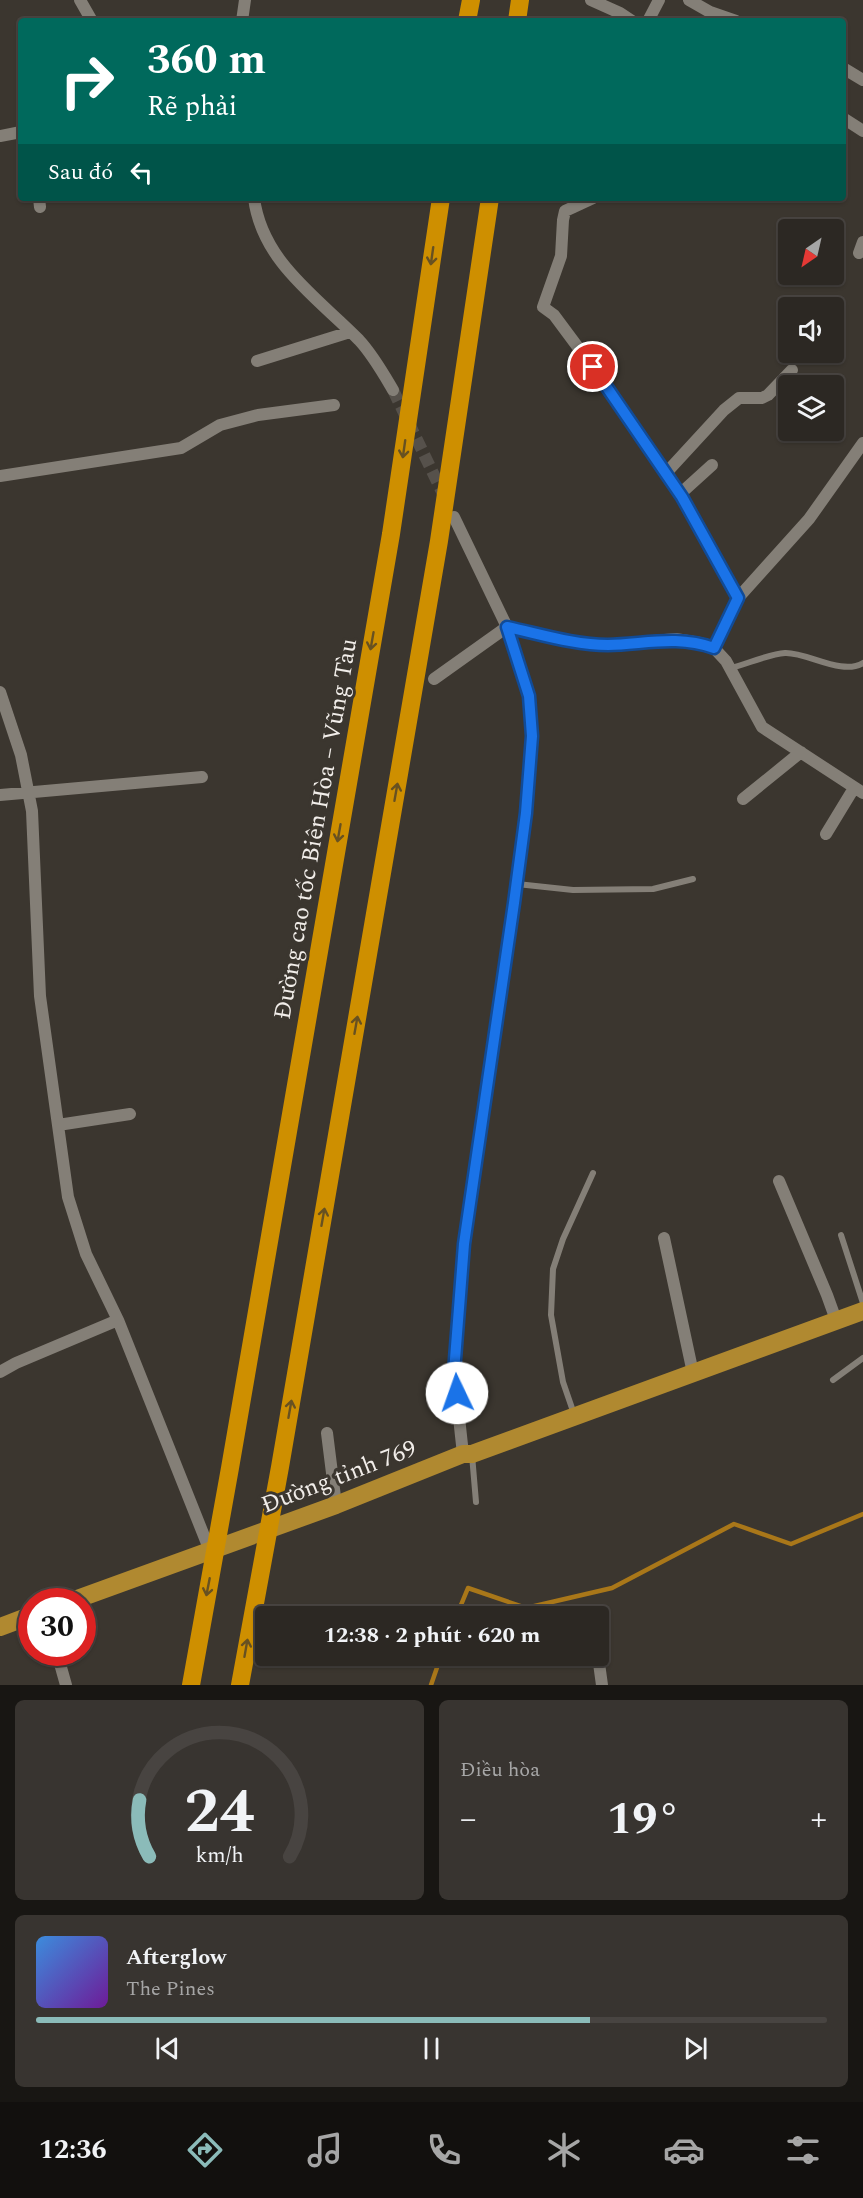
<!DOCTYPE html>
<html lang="vi">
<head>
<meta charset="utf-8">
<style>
  :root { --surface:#2c2823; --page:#383430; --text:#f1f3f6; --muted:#a6a6a6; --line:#484441; --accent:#8bbbb9 }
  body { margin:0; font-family:Spectral,serif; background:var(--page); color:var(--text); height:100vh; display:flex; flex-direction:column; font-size:22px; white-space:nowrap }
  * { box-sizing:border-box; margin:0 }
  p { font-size:20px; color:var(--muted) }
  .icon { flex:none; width:33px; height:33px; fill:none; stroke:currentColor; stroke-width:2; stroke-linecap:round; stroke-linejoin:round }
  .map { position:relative; height:1685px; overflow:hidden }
  .drawer { display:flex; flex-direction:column; gap:15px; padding:15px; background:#181613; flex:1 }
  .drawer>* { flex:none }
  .banner { position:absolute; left:18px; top:18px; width:828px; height:183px; border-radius:6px; box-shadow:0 2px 4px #0004,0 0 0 2px var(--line); background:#00695c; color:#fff; overflow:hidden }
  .needle { width:39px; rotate:214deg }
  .fabs { position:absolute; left:778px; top:219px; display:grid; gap:12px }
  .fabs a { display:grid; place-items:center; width:66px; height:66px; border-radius:6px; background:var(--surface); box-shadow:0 2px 4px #0004,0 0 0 2px var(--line); font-size:30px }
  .speed { position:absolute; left:18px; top:1588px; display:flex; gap:12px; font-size:30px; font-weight:700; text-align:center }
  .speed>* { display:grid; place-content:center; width:78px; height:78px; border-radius:50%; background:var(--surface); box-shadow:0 2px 4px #0004,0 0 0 2px var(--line); line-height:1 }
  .speed .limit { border:9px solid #d22; background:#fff; color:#111 }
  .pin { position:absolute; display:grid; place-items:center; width:51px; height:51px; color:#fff; margin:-26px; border:3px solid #fff; border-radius:50%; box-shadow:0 2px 6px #0007 }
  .me { position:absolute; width:66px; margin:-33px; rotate:357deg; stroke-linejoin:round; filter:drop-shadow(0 0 4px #0008) }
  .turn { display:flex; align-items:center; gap:21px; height:126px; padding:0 30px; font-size:27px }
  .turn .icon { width:78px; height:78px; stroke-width:2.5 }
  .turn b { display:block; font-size:42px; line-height:51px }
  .then { display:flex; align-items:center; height:57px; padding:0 30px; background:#0003; gap:12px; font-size:22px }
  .big { font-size:45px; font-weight:700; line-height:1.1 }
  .drawer .tile { flex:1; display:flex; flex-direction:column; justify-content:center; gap:9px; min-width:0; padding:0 21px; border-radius:9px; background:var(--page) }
  .drawer .dial { align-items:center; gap:0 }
  .dial svg { height:156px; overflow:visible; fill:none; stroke:var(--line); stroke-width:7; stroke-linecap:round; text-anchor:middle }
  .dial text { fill:var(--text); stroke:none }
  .song { display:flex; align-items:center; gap:18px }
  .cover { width:72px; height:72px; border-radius:9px; background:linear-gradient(135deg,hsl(210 70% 55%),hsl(280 70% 35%)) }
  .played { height:6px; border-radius:3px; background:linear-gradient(90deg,var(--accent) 70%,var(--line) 70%) }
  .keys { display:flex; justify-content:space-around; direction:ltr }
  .heat { display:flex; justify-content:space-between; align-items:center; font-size:33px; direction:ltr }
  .drawer .tiles { flex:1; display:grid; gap:15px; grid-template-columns:1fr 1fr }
  .tile:last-child { grid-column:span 2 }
  .trip { position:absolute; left:255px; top:1606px; width:354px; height:60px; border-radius:6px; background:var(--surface); box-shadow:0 2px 4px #0004,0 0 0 2px var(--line); font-weight:700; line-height:60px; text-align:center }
  .dock { display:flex; height:96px; justify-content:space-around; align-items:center; background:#12100e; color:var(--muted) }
  .dock .icon { width:42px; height:42px }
  .dock .on { color:var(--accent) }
  .dock b { font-size:27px; color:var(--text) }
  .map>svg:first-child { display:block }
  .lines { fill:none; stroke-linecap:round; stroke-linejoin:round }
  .stream { stroke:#a97719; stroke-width:4.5 }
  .street-tunnel { stroke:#56514b; stroke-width:12; stroke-dasharray:12 6; stroke-linecap:butt }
  .lane { stroke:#847f77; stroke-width:6 }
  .street { stroke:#847f77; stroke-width:12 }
  .primary { stroke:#b08930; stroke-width:18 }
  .highway { stroke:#ce8f00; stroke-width:18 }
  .oneway { stroke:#675121 }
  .route-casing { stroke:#114b97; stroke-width:15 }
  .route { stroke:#1a73e8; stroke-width:10 }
  .labels { text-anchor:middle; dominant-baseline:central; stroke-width:6; stroke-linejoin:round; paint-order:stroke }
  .street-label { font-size:24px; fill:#f1ede9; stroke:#3b362f }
</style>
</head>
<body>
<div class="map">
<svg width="863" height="1685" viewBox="0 0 863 1685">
  <rect width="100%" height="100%" fill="#3b362f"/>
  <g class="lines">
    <path class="stream" d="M456,1617L468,1588L526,1608L612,1588L734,1524L791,1544L863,1514
      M431,1685L441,1656"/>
    <path class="street-tunnel" d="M393,390L446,500"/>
    <path class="lane" d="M731,668C747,664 769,654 785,653C807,652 842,676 863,663
      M517,884L573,890L653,889L693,879
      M841,1235L863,1303
      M833,1380L863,1358
      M574,1414L563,1382L551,1315L553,1269L563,1239L593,1173
      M472,1455L476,1502"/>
    <path class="street" d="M80,0L92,21
      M591,0L620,13L632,21
      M689,0L710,12L736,21
      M242,21L245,0
      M648,21L659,0
      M843,68L863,80
      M843,118L863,131
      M0,136L21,132
      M39,198L40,207
      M254,198C262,262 318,298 359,340C373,355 383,373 393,390
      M593,198L565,211L563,220L561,256L543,307L554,315L606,385L682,497L738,598
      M859,253L863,242
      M257,361L350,332
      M666,473L724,410L739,398H762L768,395L792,370
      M0,476L181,448L220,425L258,415L334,405
      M680,494L712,465
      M454,517L507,627L529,696L532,736L526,813L517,884L464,1244L454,1372L463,1454
      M714,648L738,598L809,519L863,443
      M434,679L507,627L579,643L607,645L676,639L700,643L714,648L726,661L762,727L863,793
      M0,692L21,755L32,811L40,996L68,1197L86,1254L118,1320L210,1551
      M0,795L202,777
      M743,799L801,752
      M826,834L854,788
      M58,1125L130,1114
      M779,1181L827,1295L836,1320
      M664,1238L693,1373
      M0,1372L16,1363L118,1320
      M327,1433L336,1505
      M57,1653L66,1685
      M598,1656L602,1685"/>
    <path class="primary" d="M69,1602L336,1505L463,1454H472L863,1311
      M0,1627L32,1615"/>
    <path class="highway" d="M467,21L471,0
      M517,21L520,0
      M191,1685L230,1468L391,534L441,198
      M240,1685L280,1467L439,541L490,198"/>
  </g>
  <defs><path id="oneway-shaft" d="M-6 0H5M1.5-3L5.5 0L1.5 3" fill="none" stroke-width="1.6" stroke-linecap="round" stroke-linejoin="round" transform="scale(1.5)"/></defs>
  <g class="oneway">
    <use href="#oneway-shaft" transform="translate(432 256) rotate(98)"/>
    <use href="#oneway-shaft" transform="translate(404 449) rotate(98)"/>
    <use href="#oneway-shaft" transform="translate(372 641) rotate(100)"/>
    <use href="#oneway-shaft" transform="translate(396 792) rotate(-80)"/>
    <use href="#oneway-shaft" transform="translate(339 833) rotate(100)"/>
    <use href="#oneway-shaft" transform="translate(356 1025) rotate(-80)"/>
    <use href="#oneway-shaft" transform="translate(323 1217) rotate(-80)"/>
    <use href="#oneway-shaft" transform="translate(290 1409) rotate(-80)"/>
    <use href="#oneway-shaft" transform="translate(208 1587) rotate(101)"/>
    <use href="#oneway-shaft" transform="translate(246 1648) rotate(-80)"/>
  </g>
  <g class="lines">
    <g class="route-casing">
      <path id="route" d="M457,1393L454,1372L464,1244L514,903L526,813L532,736L529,696L507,627C540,634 574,645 608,645C646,644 677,635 714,648L738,598L682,497L593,367"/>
    </g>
    <use href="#route" class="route"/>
  </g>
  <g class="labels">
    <g class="street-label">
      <text transform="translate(316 829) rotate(-80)">Đường cao tốc Biên Hòa – Vũng Tàu</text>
      <text transform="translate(339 1477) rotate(-21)">Đường tỉnh 769</text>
    </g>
  </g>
</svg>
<div class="fabs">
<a><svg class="needle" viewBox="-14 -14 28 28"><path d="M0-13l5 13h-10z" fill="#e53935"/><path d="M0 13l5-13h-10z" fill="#a6a6a6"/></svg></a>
<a><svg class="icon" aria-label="sound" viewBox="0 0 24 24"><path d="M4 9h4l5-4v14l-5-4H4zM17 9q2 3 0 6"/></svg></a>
<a><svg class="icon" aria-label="layers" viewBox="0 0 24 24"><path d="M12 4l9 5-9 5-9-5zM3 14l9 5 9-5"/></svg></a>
</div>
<div class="speed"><div class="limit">30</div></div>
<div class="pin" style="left:593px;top:367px;background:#d93025"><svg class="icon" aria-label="arrive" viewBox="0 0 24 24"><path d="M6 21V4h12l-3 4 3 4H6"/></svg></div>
<svg class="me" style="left:457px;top:1393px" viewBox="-20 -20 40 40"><circle r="19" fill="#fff"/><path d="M0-13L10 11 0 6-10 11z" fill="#1a73e8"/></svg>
<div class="trip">12:38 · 2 phút · 620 m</div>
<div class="banner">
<div class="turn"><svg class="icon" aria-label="right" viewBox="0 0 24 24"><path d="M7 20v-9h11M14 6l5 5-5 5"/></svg><div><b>360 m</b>Rẽ phải</div></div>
<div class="then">Sau đó<svg class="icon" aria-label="left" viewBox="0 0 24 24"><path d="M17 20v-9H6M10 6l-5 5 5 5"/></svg></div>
</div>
</div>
<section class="drawer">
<div class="tiles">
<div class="tile dial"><svg viewBox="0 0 100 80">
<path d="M14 69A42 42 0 1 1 86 69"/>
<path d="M14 69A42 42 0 0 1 9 40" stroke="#8bbbb9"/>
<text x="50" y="56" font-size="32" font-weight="700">24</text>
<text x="50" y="72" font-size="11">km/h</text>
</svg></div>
<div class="tile"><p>Điều hòa</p>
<div class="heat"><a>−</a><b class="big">19°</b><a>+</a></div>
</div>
<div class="tile">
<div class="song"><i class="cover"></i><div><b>Afterglow</b><p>The Pines</p></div></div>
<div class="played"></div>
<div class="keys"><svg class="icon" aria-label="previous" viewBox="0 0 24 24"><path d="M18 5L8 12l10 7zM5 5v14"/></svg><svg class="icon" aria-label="pause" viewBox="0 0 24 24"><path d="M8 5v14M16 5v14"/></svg><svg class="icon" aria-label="next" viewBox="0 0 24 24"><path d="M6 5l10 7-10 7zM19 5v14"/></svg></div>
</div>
</div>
</section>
<nav class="dock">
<b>12:36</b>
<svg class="icon on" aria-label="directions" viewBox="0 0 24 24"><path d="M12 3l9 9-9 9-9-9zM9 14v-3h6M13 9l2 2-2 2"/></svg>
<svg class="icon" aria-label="music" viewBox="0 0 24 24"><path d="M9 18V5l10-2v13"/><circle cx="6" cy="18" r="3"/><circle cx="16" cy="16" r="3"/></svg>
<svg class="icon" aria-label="phone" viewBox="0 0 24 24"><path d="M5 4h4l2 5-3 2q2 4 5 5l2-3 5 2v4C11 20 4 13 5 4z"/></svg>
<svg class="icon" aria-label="climate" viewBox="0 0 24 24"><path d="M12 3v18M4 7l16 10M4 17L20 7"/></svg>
<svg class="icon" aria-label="car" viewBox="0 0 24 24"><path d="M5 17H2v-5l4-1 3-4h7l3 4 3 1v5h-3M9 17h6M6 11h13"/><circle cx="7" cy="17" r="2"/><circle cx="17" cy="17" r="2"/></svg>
<svg class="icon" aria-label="filters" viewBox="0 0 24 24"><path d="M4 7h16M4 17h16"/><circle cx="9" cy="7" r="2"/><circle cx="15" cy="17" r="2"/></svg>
</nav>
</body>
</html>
